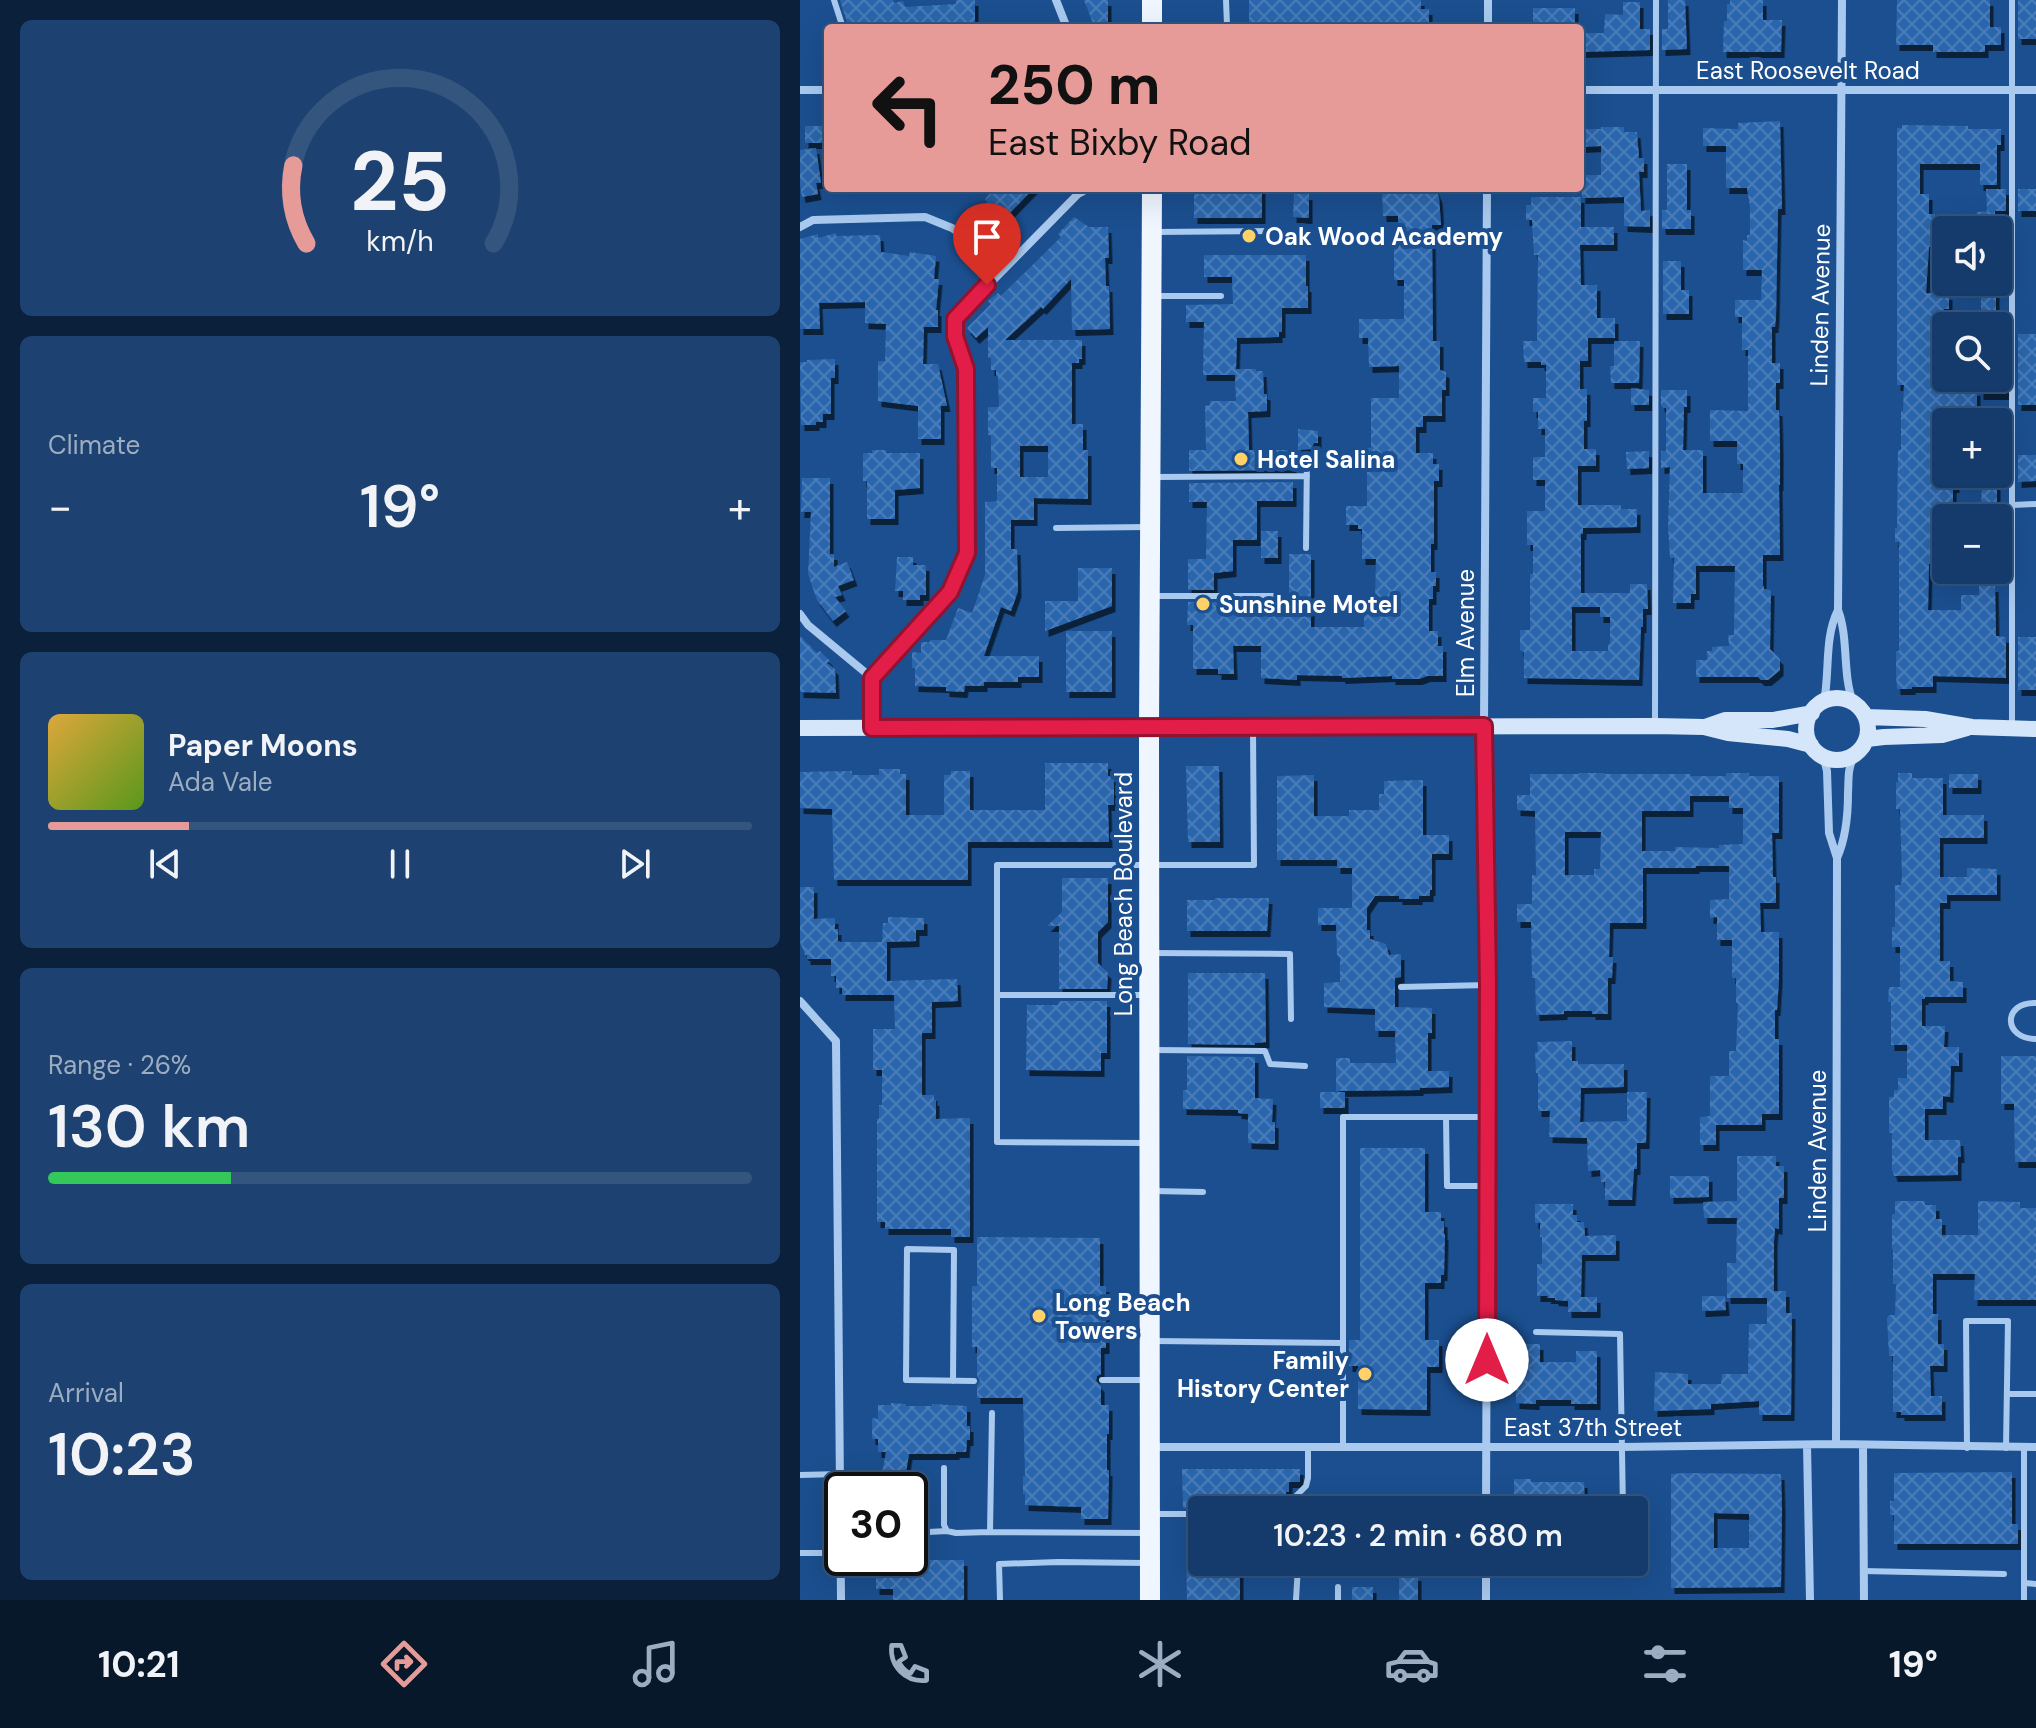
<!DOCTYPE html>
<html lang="en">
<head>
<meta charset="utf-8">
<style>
  :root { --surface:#143b6b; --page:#1d4271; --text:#f1f3f6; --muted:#9dadc1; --line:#33557e; --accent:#e69b98 }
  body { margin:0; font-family:"DM Sans",sans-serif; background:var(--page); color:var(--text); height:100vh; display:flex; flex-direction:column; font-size:30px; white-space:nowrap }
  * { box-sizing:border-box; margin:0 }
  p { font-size:26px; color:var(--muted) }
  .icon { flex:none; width:44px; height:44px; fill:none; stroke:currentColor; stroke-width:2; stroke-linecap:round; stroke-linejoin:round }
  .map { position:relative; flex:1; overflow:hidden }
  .details { display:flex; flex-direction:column; gap:20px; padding:20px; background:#0b203b; width:800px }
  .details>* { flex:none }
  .banner { position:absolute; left:24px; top:24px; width:760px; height:168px; border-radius:8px; box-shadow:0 8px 32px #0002,0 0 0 2px var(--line); background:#e69b98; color:#111; overflow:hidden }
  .controls { position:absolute; left:1132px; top:216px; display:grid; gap:16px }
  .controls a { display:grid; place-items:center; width:80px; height:80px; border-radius:8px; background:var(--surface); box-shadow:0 8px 32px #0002,0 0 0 2px var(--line); font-size:40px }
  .speed { position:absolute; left:24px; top:1472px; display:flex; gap:16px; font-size:40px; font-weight:700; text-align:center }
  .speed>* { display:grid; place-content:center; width:104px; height:104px; border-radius:50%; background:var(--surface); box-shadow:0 8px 32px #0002,0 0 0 2px var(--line); line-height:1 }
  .speed .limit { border:4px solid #111; border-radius:12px; background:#fff; color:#111 }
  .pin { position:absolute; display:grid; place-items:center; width:68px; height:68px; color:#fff; margin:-82px -34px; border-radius:50% 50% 50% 0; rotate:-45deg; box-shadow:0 0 8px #0007 }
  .pin .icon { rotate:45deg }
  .me { position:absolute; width:88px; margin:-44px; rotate:0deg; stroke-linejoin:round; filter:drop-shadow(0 0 6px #0008) }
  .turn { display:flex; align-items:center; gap:28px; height:168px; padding:0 32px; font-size:36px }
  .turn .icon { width:104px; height:104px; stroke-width:2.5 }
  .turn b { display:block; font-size:56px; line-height:68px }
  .big { font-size:60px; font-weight:600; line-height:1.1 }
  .details .tile { flex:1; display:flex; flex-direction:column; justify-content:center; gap:12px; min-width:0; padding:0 28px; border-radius:12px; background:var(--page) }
  .details .dial { align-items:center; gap:0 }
  .dial svg { height:208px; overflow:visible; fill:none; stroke:var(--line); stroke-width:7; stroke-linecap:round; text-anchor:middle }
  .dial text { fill:var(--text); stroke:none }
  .song { display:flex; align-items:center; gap:24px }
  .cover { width:96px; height:96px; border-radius:12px; background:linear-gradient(135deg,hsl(40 70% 55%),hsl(90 70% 35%)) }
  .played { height:8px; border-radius:4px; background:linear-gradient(90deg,var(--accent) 20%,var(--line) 20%) }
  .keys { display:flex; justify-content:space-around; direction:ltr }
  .heat { display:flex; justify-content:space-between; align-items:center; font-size:44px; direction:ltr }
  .charge { height:12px; border-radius:6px; background:linear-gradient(90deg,#34c759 26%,var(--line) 0) }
  .trip { position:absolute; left:388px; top:1496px; width:460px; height:80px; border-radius:8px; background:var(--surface); box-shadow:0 8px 32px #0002,0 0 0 2px var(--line); font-weight:600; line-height:80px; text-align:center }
  .dock { display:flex; height:128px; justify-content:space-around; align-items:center; background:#08182b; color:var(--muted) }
  .dock .icon { width:56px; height:56px }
  .dock .selected { color:var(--accent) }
  .dock b { font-size:36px; color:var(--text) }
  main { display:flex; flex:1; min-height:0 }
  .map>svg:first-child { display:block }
  .building { fill:url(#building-cross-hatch); fill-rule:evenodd; filter:url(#shadow) }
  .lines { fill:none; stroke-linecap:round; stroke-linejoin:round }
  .lane { stroke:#a9c9ee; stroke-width:6 }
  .street { stroke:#a9c9ee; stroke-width:8 }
  .secondary { stroke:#d6e6fa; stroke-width:16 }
  .primary { stroke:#f0f6ff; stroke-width:20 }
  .route-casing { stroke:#92132f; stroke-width:20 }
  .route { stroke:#e11d48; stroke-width:14 }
  .poi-dot { fill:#ffd166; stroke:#1b4f8f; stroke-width:3 }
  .labels { text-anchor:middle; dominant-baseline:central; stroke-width:8; stroke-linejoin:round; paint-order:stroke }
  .street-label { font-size:24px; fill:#fff; stroke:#1b4f8f }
  .poi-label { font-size:24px; font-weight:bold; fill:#fff; stroke:#1b4f8f; text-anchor:start }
</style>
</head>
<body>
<main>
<section class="details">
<div class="tile dial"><svg viewBox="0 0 100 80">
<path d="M14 69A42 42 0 1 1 86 69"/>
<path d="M14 69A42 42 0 0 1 9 39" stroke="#e69b98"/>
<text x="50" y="56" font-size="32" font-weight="700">25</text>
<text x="50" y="72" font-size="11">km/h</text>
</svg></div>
<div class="tile"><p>Climate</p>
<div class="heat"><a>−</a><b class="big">19°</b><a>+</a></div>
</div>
<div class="tile">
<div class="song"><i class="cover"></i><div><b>Paper Moons</b><p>Ada Vale</p></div></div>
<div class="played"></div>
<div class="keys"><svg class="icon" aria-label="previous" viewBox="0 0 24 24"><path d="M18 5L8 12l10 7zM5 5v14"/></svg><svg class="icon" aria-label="pause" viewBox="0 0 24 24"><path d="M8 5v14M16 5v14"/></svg><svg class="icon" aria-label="next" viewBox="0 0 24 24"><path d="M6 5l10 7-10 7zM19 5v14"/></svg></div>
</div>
<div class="tile"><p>Range · 26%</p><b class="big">130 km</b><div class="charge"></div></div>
<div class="tile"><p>Arrival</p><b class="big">10:23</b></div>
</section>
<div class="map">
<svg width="1236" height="1600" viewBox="0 0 1236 1600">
  <defs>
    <pattern id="building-cross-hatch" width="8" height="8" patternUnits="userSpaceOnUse" patternTransform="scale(2)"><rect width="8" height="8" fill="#2a66ad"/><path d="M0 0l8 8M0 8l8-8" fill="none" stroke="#4a7db9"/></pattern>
    <filter id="shadow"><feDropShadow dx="3.5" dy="6" stdDeviation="0" flood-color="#0009"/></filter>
  </defs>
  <rect width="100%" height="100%" fill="#1b4f8f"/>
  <path class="building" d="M40,0H93L94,3L103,1L105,7L156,4V0H175V28H49Z
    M284,0H308V26H294Z
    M449,0H621V9H629V28H453L449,24Z
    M868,0H885L887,49L862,50V29H868Z
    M930,0H963V20H982L981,52H923L924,21H927V4H930Z
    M1097,0H1190V27H1201V45H1185V52H1133V45H1096Z
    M1218,0H1236V39H1218Z
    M823,2H840V29H850V50L780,52V33H804L805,14L823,15Z
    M733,8H775V28H733Z
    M980,121L982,209H978L976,316L975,327H972V363H980V383H976V410H979L980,449V485H979L980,555H963V586H964V589L971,590L970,649L980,659V670L968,680H961L958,677H896V660H907V651H912V647L929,646L928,635H934L935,566H896V594H891V603H873L874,558H870L868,526L870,467L861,468V451H866V408H863L861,405V390H887V407H884L883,450H903V493H943V464H937V441H910V410L948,411V350H942V317H935V300H961L962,270H943V240L947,241V235H950V207L947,188H926V146H903V128L938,129V123Z
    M1102,125L1168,126V129H1201V145H1197V185H1180V164H1120V194H1129V214H1135V245L1129,247L1126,293L1149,294V309H1144L1146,379H1153V390H1177V408H1151V422H1146V474H1156V487H1153V505H1149V508H1137L1138,554H1133V564H1129L1128,610H1161V595H1179V586H1195L1196,636L1206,637V678L1133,676V687H1112V689H1097L1096,675V651H1099V542H1095V528H1097L1098,450H1101V411H1103L1104,385H1097V128H1102Z
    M5,126H25V143H5Z
    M801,127H824V132H837L839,158H844V172H839L841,211L850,210V227L824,226V197L782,198L781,175H801V146L780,147V129H801Z
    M16,148L21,183H16L18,194L2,197L0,185V150Z
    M867,164H887V210H891V229H863L862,227V210H867Z
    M195,188H234L205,218L200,214L193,222L181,210L188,203L185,199Z
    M394,188H462V218H394Z
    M582,188H635L639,197L641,225H632L633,341H640V370L646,372V390H642V416H623V427H616V453H633V464H639V481H634V544H631V572H636V586H633V599H629V631H638V646H643V676H627L619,679H592V676L542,678V676L497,675V680L461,678V646H433L434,674H418V669H393V625H387L388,602H415L418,603V607H489V554H511V627H564V599H575L576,559H562V529H558V525H546V506H567V448H571V398H599V366L569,367L568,338H559V319H604V280H594V246H598V216H583Z
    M1186,189H1206V211H1187Z
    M1218,189H1236V211H1218Z
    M494,194H509V218L493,217Z
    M733,197H781V227H814V245H780L781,285H797V318H815V338H788V361H780V389H787V421H784V449H796V466H778V505H821V509H837V527L783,528V534H781V593H830V584H847L848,609H843V627H841L839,680L724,678V652L720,650V630H730V574H733V545H727V511H745V480H733V457H745V429H738V412H733V398H746V365H741V362H724L723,341H737L738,255H734L732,220H726V205H731V198ZM772,607H800V617H810V644H808V651H772Z
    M1195,211V228L1178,229L1177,212Z
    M274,217L289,227H308L309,258H305L306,286H309L310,329L272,330L271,279L243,309L241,307L205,340H282V359H279V363H272V424H283V450H288V499L234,498V520H211V549H217L218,591L211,611L201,607L184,656H239V677H218V682H184V686H165L164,692L146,691V687L115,686V668H112V652L121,653V642H130V640H146L158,608L172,613L185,575V502L197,501V468H191V435H188V407H199L198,376H196V370H191V358H188V327L176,338L167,328L191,304L188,301L198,293L201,296L261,237L258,234ZM220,446H248V477H220Z
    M36,233V236L80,235L81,252L109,256L110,252L136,256L134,279H139L136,310H138V327H124L123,364H138L147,406H141V439H118V406L78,401V361H85L86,324L65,323V302L19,303L20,329H0V239L18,234V238Z
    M404,255H506V286H508V308H482V332H479V337L437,338L436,369H456V371H463L464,394H467V411L448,412L449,450H493V470L389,471V450H406L405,406L410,405V401H436L435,375H403L404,322H386V305L433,304L432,277H404Z
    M863,261H881V290H889V314H863Z
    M1181,290H1196V316L1181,315Z
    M1218,334H1236V405H1218Z
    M814,341H840L839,383H811L810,366H814Z
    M35,359V378H31V414H23V422H16V425H1L0,362H7V360Z
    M1198,369H1206V394H1180V378H1198Z
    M831,388L849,390V405H831Z
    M498,429L518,431V443H514L511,449L498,450Z
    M72,450H86V453H120V488L95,490V519H67V481H63V453H72Z
    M849,451V468L827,469L826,452Z
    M1198,455H1206V482H1198Z
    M1218,455H1236V481L1218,482Z
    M1182,474H1197V518H1181Z
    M2,478H30V554H34V567L47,562L54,580L38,586L42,595L35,597L46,611L33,621L17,600L8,574L11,512H1Z
    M493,482V501H457V540H433V571L414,573V590H388V559H406L407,502H389V483Z
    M461,531H478V558H461Z
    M97,557H113V565H126V595H120V600H103V591H95Z
    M278,568H312V606L245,631V601H278Z
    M266,631H312V692H266Z
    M0,636L17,653L20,651L30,661L27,663L35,669L36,693L0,692Z
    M1218,637H1236V690H1218Z
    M245,763H308V776H314V805H308L309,842H168V880H34L32,809L0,808V772L52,771V775H79V769H100V774H106V815H144V775H151V771H170V810H245Z
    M386,766H419L420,842H388Z
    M779,773H804V774H890V776H926V773H949V776H979V833H972L973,877H976V903H960L961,932H979V978L977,1010H975V1039H979V1114H962V1125H916V1145H900V1117L910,1116V1076H929V1051H936L938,1003H936V978H932V940H917V917L910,918V900L929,899V866H896V868H843V923H810L809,957H813L812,978H808V1014H792V1011H764V1014L736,1015L735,978H732L731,922H717V904H732V875H736L735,811L717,810V795H730V774H779ZM890,796H929V808H943V844L919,845V848L875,847V851H842V811H890ZM765,832H801L800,869H794V875H765Z
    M1098,773H1112V778H1143V815H1184V838H1140V877H1167V868L1197,869V895H1147V903H1140V961H1150V981L1163,982V997H1125V999H1122V1026H1145L1144,1047H1159V1066H1151L1150,1097L1143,1096V1109H1125V1140H1160L1161,1157H1158V1175L1094,1176L1093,1171H1092V1133H1089V1097H1094V1090H1098V1078H1107V1045H1091V1002H1088L1089,987H1100V947H1092V927H1095V885H1101L1102,877L1100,809H1096V782H1098Z
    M1149,774H1178V788H1149Z
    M514,775V816H549V810H579V794H584V781L623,780V835H649V854H632V890H630V896H619V899H599V896H575L567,908V930H570V939L586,944L589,955L601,954V977L595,978V1007L632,1008V1033H628V1071H649V1087L620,1088V1090L536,1091V1058H550V1063H596L595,1031H575V1009L524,1007V983L540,982V958L537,955L536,925H518V908H552V868H537V860H477V776Z
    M262,878H308V922L298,932V963L308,973L307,989H259V926H247L262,912Z
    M0,887H14V919L35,918V929H38V941L41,942H82L83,923H88V917L124,918V930H116V941L87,942V981L157,979L158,1001L132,1002V1033H122V1095H134V1100H136V1119L170,1118V1237H151V1229H85V1222H77V1119H79V1105H82V1070H73V1029H95L94,995H42V988H36V976H31V959H7V955H5L0,942Z
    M415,898H469L467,931H387V900H415Z
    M388,973H465L466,1042L455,1043V1045L388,1044Z
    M259,1001H307V1053H301V1071L226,1070L227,1005H258Z
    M772,1041V1061H778V1064H824V1087L781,1088L780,1122L827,1121V1092H847L846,1143H837V1169H834L832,1200H805V1182H801L800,1170L788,1171L787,1138L749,1137L750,1111H738V1073H736L735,1052H738L737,1042Z
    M387,1056L455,1057V1098L473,1099L472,1122H475V1144L448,1143V1114L438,1113V1110L383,1109V1090H387Z
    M1201,1056H1236V1162H1215L1214,1104H1201Z
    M520,1092H545V1108H520Z
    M560,1148H625V1212H641V1221H644V1234H645L644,1275H641V1283H625V1340H639V1367H627V1410L558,1409V1366H549V1340H560Z
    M937,1156H976V1166H984V1198H979V1229L975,1228L974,1241V1291H986V1313H992L991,1415H959V1401L911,1404V1409L854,1411L855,1372L888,1374V1384H921L922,1374H948L949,1324H967V1298H927V1263H936L937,1218H904L903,1202L937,1201Z
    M870,1176H909V1197L870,1198Z
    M1095,1201H1125V1205H1136V1219H1142V1235H1178V1201L1220,1202V1208H1236V1300H1174L1175,1274H1133V1314H1138V1344H1144V1366H1130L1131,1396H1142V1415H1101V1412H1093V1356H1089L1087,1318L1089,1315H1095L1096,1284H1093V1250H1092V1214H1095Z
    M735,1204H773V1215H777V1222H784L785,1236L816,1235V1255H782L781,1297H797V1312H768V1301L755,1300V1298H747L748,1296H737V1264H742V1237H740V1223H735Z
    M177,1237L300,1238V1286H306V1348H301V1374L297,1376L296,1381L301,1386V1405H309V1434H307V1470H309L308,1519H281V1507L225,1505V1494H223V1476H225L223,1398H177V1386L180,1380L177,1376V1347H172V1286H177Z
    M902,1296H925L926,1310L902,1311Z
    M716,1344H740V1362H776V1351H797V1404H771V1400H736V1404L716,1403Z
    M91,1403L106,1404V1406H132V1404L167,1406V1426H170V1440H167L166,1452H156V1454H109L103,1490H79L86,1452H78V1439H72V1418L78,1419V1405H91Z
    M382,1469H500V1482H489V1492H486V1508H383Z
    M1212,1472V1524H1218V1544H1094V1515H1090V1501H1094V1473Z
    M885,1473L981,1474L982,1507L981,1587L871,1588V1474ZM914,1513L949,1514V1548H914Z
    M714,1479H731V1482H784L785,1510H714Z
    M386,1536H402V1562H440V1600H387Z
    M76,1560H164V1600H93V1589H76Z
    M599,1575H618V1600H599Z
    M552,1587H573V1600H552Z"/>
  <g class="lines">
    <path class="lane" d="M34,0L43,28
      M426,0L427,25L431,28
      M1212,0V728
      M355,232L481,231
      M355,296H421
      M355,477L507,476
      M1213,505L1236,504
      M256,528L348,527
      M506,548L507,456
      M354,596H479
      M855,723L856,0
      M352,953L490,954L491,1019
      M601,987L688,985
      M197,995H345
      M1236,1003C1202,1002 1203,1039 1236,1039
      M353,1050L465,1051L470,1064L505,1066
      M646,1117L647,1186H687
      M345,1143L197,1142V865H454L453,730
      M353,1191L403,1192
      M736,1332L820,1334L823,1510
      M354,1341L543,1343
      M302,1380H346
      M153,1381L154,1250L107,1249L106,1380L174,1381
      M1207,1394H1236
      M192,1413L190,1532L346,1533
      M543,1447V1117H687
      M1167,1448L1166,1321H1208L1206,1448
      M1224,1448V1583L1236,1584
      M144,1468V1525L147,1531L156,1533L190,1532
      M0,1475L40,1474
      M494,1510L496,1496L506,1486L508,1478V1447
      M354,1514H402
      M110,1533L147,1531
      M0,1553H41
      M1063,1571L1204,1574
      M538,1587V1600
      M200,1600L199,1564L258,1562L346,1563
      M496,1600L498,1566
      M1224,1600V1583"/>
    <path class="street" d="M256,0L267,28
      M688,28V0
      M0,90H28
      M780,90H1236
      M0,227L13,220L125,217L152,228L172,242L199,274
      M1038,610L1042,0
      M0,614L8,625L72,678
      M1024,702C1030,671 1024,638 1038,610C1049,639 1042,673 1053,702
      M72,728V678L150,592L167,553L166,369L155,336V319L278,194L289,188
      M1023,755L1027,771L1029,833L1037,858C1046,838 1048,815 1048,793C1049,776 1047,770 1055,754
      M0,1001L36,1041L41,1600
      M1036,1444L1037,858
      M1007,1445L1010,1600
      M1063,1446L1064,1600
      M351,1447H822L1036,1444L1236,1447
      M686,1510L688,985L684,726L687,188
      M686,1600V1562"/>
    <path class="secondary" d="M1006 729a31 31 0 1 1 62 0a31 31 0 1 1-62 0Z
      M1066,717L1125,719L1172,727L1236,729
      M905,727L925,720H973L1012,713
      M0,728L855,726L904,727L928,733L988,739L1011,745
      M1067,739L1084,737L1142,735L1167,728"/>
    <path class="primary" d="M352,28V0
      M350,1600L349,727L352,188"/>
  </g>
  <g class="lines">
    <g class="route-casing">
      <path id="route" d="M187,285L155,319V336L166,369L167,553L150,592L72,678V728L684,726L688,985L687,1360"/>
    </g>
    <use href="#route" class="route"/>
  </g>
  <g class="poi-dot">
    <circle cx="449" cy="236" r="8"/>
    <circle cx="441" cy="459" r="8"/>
    <circle cx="403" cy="604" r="8"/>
    <circle cx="239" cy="1316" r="8"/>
    <circle cx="565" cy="1374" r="8"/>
  </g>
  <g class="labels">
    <g class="street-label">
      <text x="1008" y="70">East Roosevelt Road</text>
      <text transform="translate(1020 305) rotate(-89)">Linden Avenue</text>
      <text transform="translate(665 633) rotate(-90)">Elm Avenue</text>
      <text transform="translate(323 894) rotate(-90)">Long Beach Boulevard</text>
      <text transform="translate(1017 1151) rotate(-90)">Linden Avenue</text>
      <text x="793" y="1427">East 37th Street</text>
    </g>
    <g class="poi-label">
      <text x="465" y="236">Oak Wood Academy</text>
      <text x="457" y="459">Hotel Salina</text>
      <text x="419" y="604">Sunshine Motel</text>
      <text x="255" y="1302">Long Beach<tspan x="255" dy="28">Towers</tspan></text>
      <text x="549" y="1360" text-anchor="end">Family<tspan x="549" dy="28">History Center</tspan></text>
    </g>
  </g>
</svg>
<div class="controls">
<a><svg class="icon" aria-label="sound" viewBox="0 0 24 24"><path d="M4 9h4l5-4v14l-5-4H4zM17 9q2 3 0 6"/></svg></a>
<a><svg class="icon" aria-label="search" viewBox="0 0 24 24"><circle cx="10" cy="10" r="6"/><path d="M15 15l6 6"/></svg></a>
<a>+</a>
<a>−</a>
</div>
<div class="speed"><div class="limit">30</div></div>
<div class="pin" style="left:187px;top:285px;background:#d93025"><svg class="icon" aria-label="arrive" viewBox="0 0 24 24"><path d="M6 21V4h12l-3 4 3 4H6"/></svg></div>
<svg class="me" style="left:687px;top:1360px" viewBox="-20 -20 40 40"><circle r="19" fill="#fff"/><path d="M0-13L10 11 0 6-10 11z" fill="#e11d48"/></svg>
<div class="trip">10:23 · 2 min · 680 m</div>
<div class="banner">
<div class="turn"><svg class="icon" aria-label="left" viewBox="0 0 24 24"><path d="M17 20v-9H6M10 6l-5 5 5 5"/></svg><div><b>250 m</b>East Bixby Road</div></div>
</div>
</div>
</main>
<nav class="dock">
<b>10:21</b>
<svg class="icon selected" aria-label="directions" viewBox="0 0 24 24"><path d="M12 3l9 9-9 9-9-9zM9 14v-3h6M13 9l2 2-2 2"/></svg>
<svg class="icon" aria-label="music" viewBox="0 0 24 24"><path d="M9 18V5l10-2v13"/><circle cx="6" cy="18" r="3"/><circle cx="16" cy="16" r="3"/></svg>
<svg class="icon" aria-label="phone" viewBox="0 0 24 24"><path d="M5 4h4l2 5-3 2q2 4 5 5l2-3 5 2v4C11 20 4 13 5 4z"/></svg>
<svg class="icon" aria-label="climate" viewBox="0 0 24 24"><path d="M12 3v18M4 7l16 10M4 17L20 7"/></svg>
<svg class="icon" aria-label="car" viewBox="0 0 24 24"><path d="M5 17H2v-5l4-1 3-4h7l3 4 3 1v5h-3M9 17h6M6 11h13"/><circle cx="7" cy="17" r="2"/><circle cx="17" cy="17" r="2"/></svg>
<svg class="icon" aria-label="filters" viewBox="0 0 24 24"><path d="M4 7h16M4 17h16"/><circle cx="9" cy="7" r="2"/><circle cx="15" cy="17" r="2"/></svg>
<b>19°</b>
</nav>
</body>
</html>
